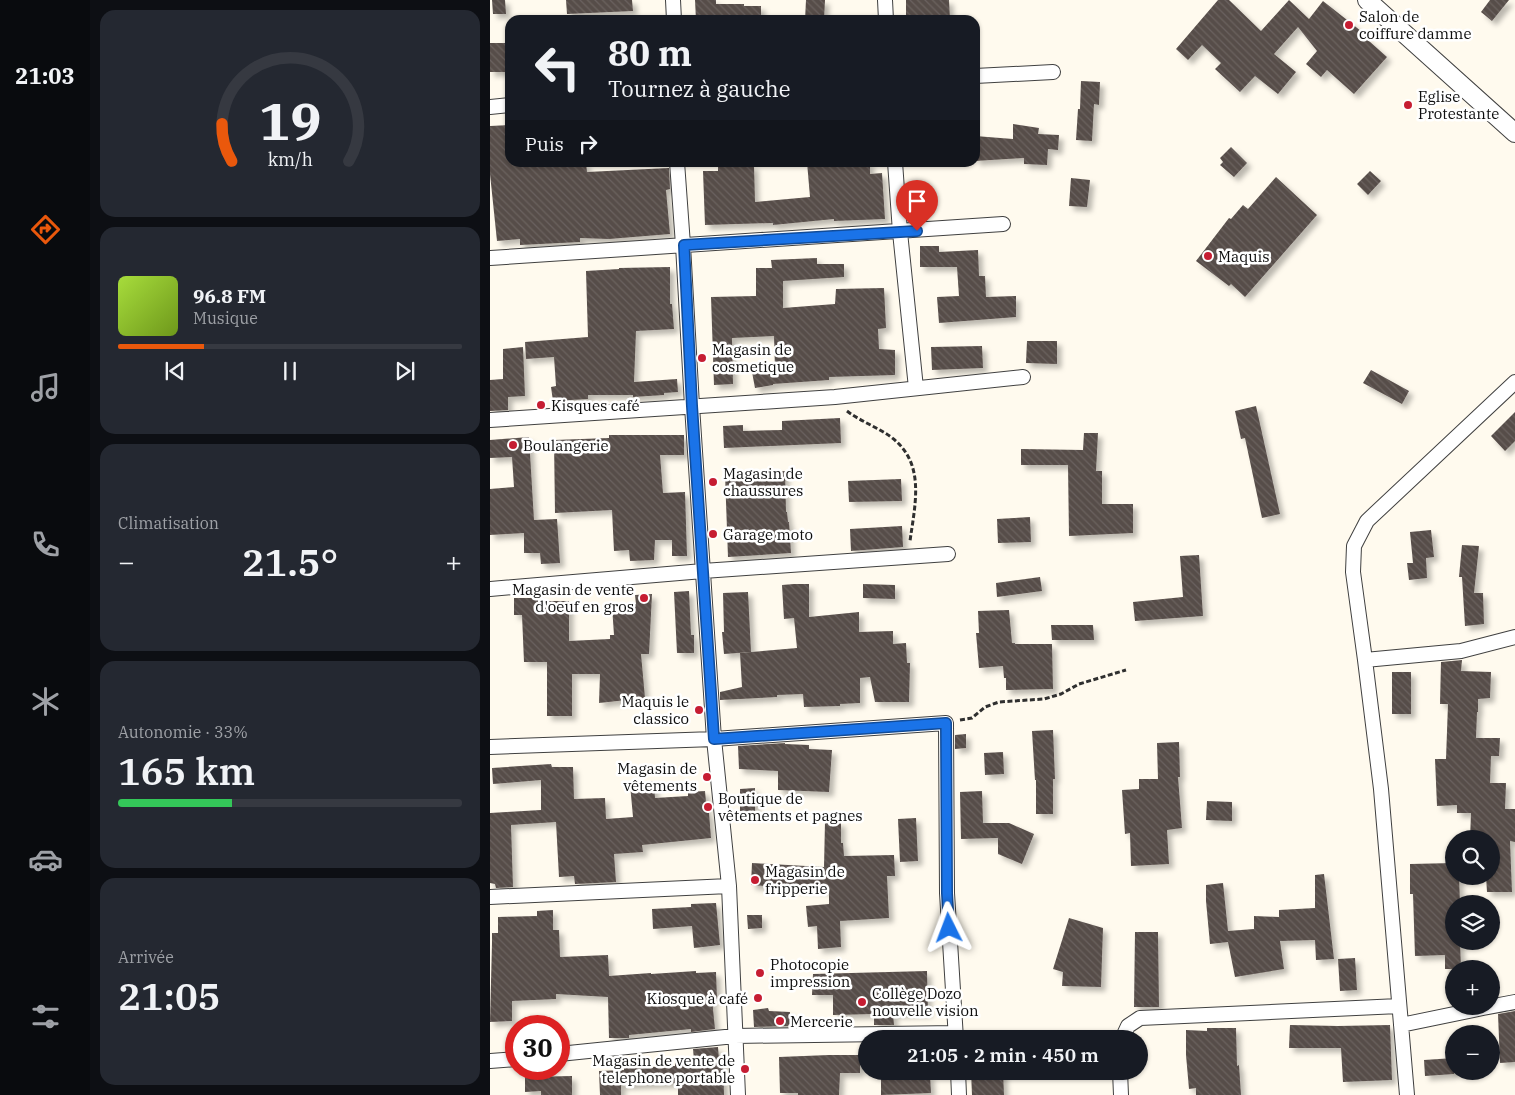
<!DOCTYPE html>
<html lang="fr">
<head>
<meta charset="utf-8">
<style>
  :root { --surface:#171b24; --page:#242831; --text:#f1f3f6; --muted:#9ea1a6; --line:#363941; --accent:#ea580c }
  body { margin:0; font-family:"IBM Plex Serif",serif; background:var(--page); color:var(--text); height:100vh; display:flex; flex-direction:column; font-size:19px; white-space:nowrap }
  * { box-sizing:border-box; margin:0 }
  p { font-size:16px; color:var(--muted) }
  .icon { flex:none; width:28px; height:28px; fill:none; stroke:currentColor; stroke-width:2; stroke-linecap:round; stroke-linejoin:round }
  .map { position:relative; flex:1; overflow:hidden }
  .drawer { display:flex; flex-direction:column; gap:10px; padding:10px; background:#0d0f14; width:400px }
  .drawer>* { flex:none }
  .hud { position:absolute; left:15px; top:15px; width:475px; height:152px; border-radius:15px; box-shadow:0 1px 4px #0004; background:#171b24; color:var(--text); overflow:hidden }
  .tools { position:absolute; left:955px; top:830px; display:grid; gap:10px }
  .tools a { display:grid; place-items:center; width:55px; height:55px; border-radius:50%; background:var(--surface); box-shadow:0 1px 4px #0004; font-size:25px }
  .speed { position:absolute; left:15px; top:1015px; display:flex; gap:10px; font-size:25px; font-weight:700; text-align:center }
  .speed>* { display:grid; place-content:center; width:65px; height:65px; border-radius:50%; background:var(--surface); box-shadow:0 1px 4px #0004; line-height:1 }
  .speed .limit { border:8px solid #d22; background:#fff; color:#111 }
  .pin { position:absolute; display:grid; place-items:center; width:42px; height:42px; color:#fff; margin:-51px -21px; border-radius:50% 50% 50% 0; rotate:-45deg; box-shadow:0 0 5px #0007 }
  .pin .icon { rotate:45deg }
  .me { position:absolute; width:55px; margin:-28px; rotate:357deg; stroke-linejoin:round; filter:drop-shadow(0 0 4px #0008) }
  .turn { display:flex; align-items:center; gap:18px; height:105px; padding:0 20px; font-size:22px }
  .turn .icon { width:65px; height:65px; stroke-width:2.5 }
  .turn b { display:block; font-size:35px; line-height:42px }
  .then { display:flex; align-items:center; height:48px; padding:0 20px; background:#0003; gap:10px; font-size:19px }
  .big { font-size:38px; font-weight:600; line-height:1.1 }
  .drawer .tile { flex:1; display:flex; flex-direction:column; justify-content:center; gap:8px; min-width:0; padding:0 18px; border-radius:15px; background:var(--page) }
  .drawer .dial { align-items:center; gap:0 }
  .dial svg { height:130px; overflow:visible; fill:none; stroke:var(--line); stroke-width:7; stroke-linecap:round; text-anchor:middle }
  .dial text { fill:var(--text); stroke:none }
  .song { display:flex; align-items:center; gap:15px }
  .cover { width:60px; height:60px; border-radius:8px; background:linear-gradient(135deg,hsl(80 70% 55%),hsl(80 70% 35%)) }
  .played { height:5px; border-radius:2px; background:linear-gradient(90deg,var(--accent) 25%,var(--line) 25%) }
  .keys { display:flex; justify-content:space-around; direction:ltr }
  .heat { display:flex; justify-content:space-between; align-items:center; font-size:28px; direction:ltr }
  .charge { height:8px; border-radius:4px; background:linear-gradient(90deg,#34c759 33%,var(--line) 0) }
  .trip { position:absolute; left:368px; top:1030px; width:290px; height:50px; border-radius:25px; background:var(--surface); box-shadow:0 1px 4px #0004; font-weight:600; line-height:50px; text-align:center }
  main { display:flex; flex:1; min-height:0 }
  .tab-bar { display:flex; flex-direction:column; width:90px; justify-content:space-around; align-items:center; background:#090b0e; color:var(--muted) }
  .tab-bar .icon { width:35px; height:35px }
  .tab-bar .on { color:var(--accent) }
  .tab-bar b { font-size:22px; color:var(--text) }
  .map>svg:first-child { display:block }
  .building { fill:url(#building-back-hatch); filter:url(#shadow) }
  .lines { fill:none; stroke-linecap:round; stroke-linejoin:round }
  .minor-casing { stroke:#404040; stroke-width:16 }
  .tertiary-casing { stroke:#404040; stroke-width:20 }
  .path { stroke:#2f2f2f; stroke-width:3; stroke-dasharray:5 2.5; stroke-linecap:butt }
  .minor { stroke:#fff; stroke-width:14 }
  .tertiary { stroke:#fff; stroke-width:18 }
  .route-casing { stroke:#114b97; stroke-width:12 }
  .route { stroke:#1a73e8; stroke-width:9 }
  .poi-dot { fill:#c61d32; stroke:#fff; stroke-width:2 }
  .labels { text-anchor:middle; dominant-baseline:central; stroke-width:5; stroke-linejoin:round; paint-order:stroke }
  .poi-label { font-size:15px; fill:#0d0d0d; stroke:#fff; text-anchor:start }
</style>
</head>
<body>
<main>
<nav class="tab-bar">
<b>21:03</b>
<svg class="icon on" aria-label="directions" viewBox="0 0 24 24"><path d="M12 3l9 9-9 9-9-9zM9 14v-3h6M13 9l2 2-2 2"/></svg>
<svg class="icon" aria-label="music" viewBox="0 0 24 24"><path d="M9 18V5l10-2v13"/><circle cx="6" cy="18" r="3"/><circle cx="16" cy="16" r="3"/></svg>
<svg class="icon" aria-label="phone" viewBox="0 0 24 24"><path d="M5 4h4l2 5-3 2q2 4 5 5l2-3 5 2v4C11 20 4 13 5 4z"/></svg>
<svg class="icon" aria-label="climate" viewBox="0 0 24 24"><path d="M12 3v18M4 7l16 10M4 17L20 7"/></svg>
<svg class="icon" aria-label="car" viewBox="0 0 24 24"><path d="M5 17H2v-5l4-1 3-4h7l3 4 3 1v5h-3M9 17h6M6 11h13"/><circle cx="7" cy="17" r="2"/><circle cx="17" cy="17" r="2"/></svg>
<svg class="icon" aria-label="filters" viewBox="0 0 24 24"><path d="M4 7h16M4 17h16"/><circle cx="9" cy="7" r="2"/><circle cx="15" cy="17" r="2"/></svg>
</nav>
<section class="drawer">
<div class="tile dial"><svg viewBox="0 0 100 80">
<path d="M14 69A42 42 0 1 1 86 69"/>
<path d="M14 69A42 42 0 0 1 8 46" stroke="#ea580c"/>
<text x="50" y="56" font-size="32" font-weight="700">19</text>
<text x="50" y="72" font-size="11">km/h</text>
</svg></div>
<div class="tile">
<div class="song"><i class="cover"></i><div><b>96.8 FM</b><p>Musique</p></div></div>
<div class="played"></div>
<div class="keys"><svg class="icon" aria-label="previous" viewBox="0 0 24 24"><path d="M18 5L8 12l10 7zM5 5v14"/></svg><svg class="icon" aria-label="pause" viewBox="0 0 24 24"><path d="M8 5v14M16 5v14"/></svg><svg class="icon" aria-label="next" viewBox="0 0 24 24"><path d="M6 5l10 7-10 7zM19 5v14"/></svg></div>
</div>
<div class="tile"><p>Climatisation</p>
<div class="heat"><a>−</a><b class="big">21.5°</b><a>+</a></div>
</div>
<div class="tile"><p>Autonomie · 33%</p><b class="big">165 km</b><div class="charge"></div></div>
<div class="tile"><p>Arrivée</p><b class="big">21:05</b></div>
</section>
<div class="map">
<svg width="1025" height="1095" viewBox="0 0 1025 1095">
  <defs>
    <pattern id="building-back-hatch" width="6" height="6" patternUnits="userSpaceOnUse" patternTransform="scale(1.25)"><rect width="6" height="6" fill="#574d49"/><path d="M-1 5l2 2M0 0l6 6M5-1l2 2" fill="none" stroke="#6a625f"/></pattern>
    <filter id="shadow"><feDropShadow dx="4.5" dy="4.5" stdDeviation="2.5" flood-color="#0004"/></filter>
  </defs>
  <rect width="100%" height="100%" fill="#fffaee"/>
  <path class="building" d="M2,0H15L16,14H3Z
    M76,0H142L143,11L77,14Z
    M205,0H226V4H254V6H271V20H206Z
    M316,0H335L334,20H315Z
    M416,0H459L460,20H416Z
    M728,0H739L771,31L799,0L819,19L833,1L871,31L870,33L897,57L864,94L837,70L831,77L816,64L827,51L808,27L784,54L806,72L788,94L765,76L750,92L725,69L731,63L712,45L698,60L686,49Z
    M1000,0H1019L1002,21L991,12Z
    M0,43H20V72H0Z
    M591,81L610,82L609,105L604,104L602,141L586,140L588,109H590Z
    M523,124L549,128L548,134L569,135L568,150L558,149L557,165L534,164V158L485,161V136L523,139Z
    M20,125V162H47V167L96,163L97,172L179,168L180,189L176,190L180,234L119,239L90,238V242L30,245V239L7,241L0,174V126Z
    M741,147L757,163L744,177L730,165L733,162L730,158Z
    M317,162H380V174L392,173L395,219L344,221V219L283,225V223L215,225L213,171H228V166L264,165L265,202L320,197Z
    M880,171L891,181L878,195L867,184Z
    M786,177L827,215L755,297L741,284L739,286L706,261L739,218L741,219L753,205L758,209Z
    M581,178L600,180L597,207L579,206Z
    M430,246H449V252L488,250L489,276H495L496,297L526,296V317L449,323L447,297L469,296L467,267H430Z
    M327,258V264H354V277L293,281V308L345,304L346,289L394,288L396,328L388,329L389,349L405,350V375L339,377V380L283,384V385L265,388L262,372L285,368L284,336L242,338L243,384L224,385L221,297L266,296V268H282L281,260Z
    M180,267V304H182L184,329L146,331L144,382L187,379L188,392L174,393V395L143,397V395H98V399L63,401L61,387L66,386L64,357L36,359L35,342L98,337L96,271L129,269V268Z
    M537,341H567V364L536,363Z
    M492,346L493,368L442,370L441,347Z
    M33,347L35,396L18,397V410L0,411V380L13,379V349Z
    M881,370L919,391L912,404L873,383Z
    M766,406L790,514L772,518L755,438L751,439L745,411Z
    M1025,412V441L1015,451L1001,436Z
    M350,418L351,443L234,448L233,426L253,425V431L292,430V421Z
    M594,433H608L606,471H612V504H643V533L579,536L578,465H531V449L593,450Z
    M119,435H194V455H170L173,493L195,492L197,556H182V540H165L164,560L140,561L139,550L124,551L122,510L65,513L64,440L119,438Z
    M39,437L44,520L67,519L70,563L51,564L50,553H34V533L0,535V489L24,487L22,457L0,458V440Z
    M295,471L296,512H297L298,522H299L301,553L238,557L235,474Z
    M411,479L412,501L359,502L358,481Z
    M540,517L541,542L508,543L507,519Z
    M412,526L413,547L361,551L360,529Z
    M941,530L944,557L936,558L937,578L919,580L917,563H923L920,532Z
    M972,545L989,546L984,593H993L994,624L975,626L972,577H969Z
    M709,555L713,616L645,621L643,602L693,597L690,556Z
    M550,577L552,591L507,597L506,583Z
    M304,584H319V617L369,612V632L403,631V644L416,643L417,663H420L419,702H385L380,677L370,678V703L350,704V706L314,707L313,694L287,695V697L230,700V692L252,687L250,653L307,648L304,618L294,619L292,585Z
    M373,584L405,585V599L373,598Z
    M199,591L201,635H204V653H187L184,592Z
    M258,592L261,652L234,654L232,632H234L233,593Z
    M162,594L159,654H151L155,698L109,703L110,674H82V716H57V662H34L32,615H24V598H49V601H79V641L120,639V635H124L122,606L146,604L145,595Z
    M519,610L522,643H525V644H562L563,689L516,690V678H514L513,666L489,668L486,633H489L488,611Z
    M561,625H603L604,640H562Z
    M972,660L971,671L1001,672L1000,698L988,699V712H987L986,738H1010L1009,756H1001L1000,783H1016L1015,809H1025V842L1020,841L1022,892H997L996,876H1001V839H980L981,813H967V805L947,806L945,759H956L958,704H950L951,662Z
    M902,672H921V714H902Z
    M563,730L565,779H563V814H546V780H545L542,731Z
    M476,734V748L465,749V735Z
    M689,742L690,777H688L692,828L677,830L679,864L641,866L640,833L635,834L632,790L649,789V779H668L667,743Z
    M295,743V744L319,745V749L342,750L339,792L288,790V771L249,769L248,746Z
    M513,752L514,774L495,775L494,753Z
    M61,764L62,767H83L84,799L115,798L116,819L143,817L140,784L164,781L165,798L198,796V792L215,791L217,813H219L221,838L152,845L153,852L124,854L126,882L85,884L84,876L69,877L66,822L21,825L23,887L6,888L5,884L0,883V813L51,810V780L3,784L2,768Z
    M265,788V815H250V789Z
    M492,791L493,823H519L544,834L532,864L508,854V838L471,839L470,792Z
    M717,801L742,802V821L716,820Z
    M426,818L428,861L410,862L408,819Z
    M335,822H351V843H353L354,856L404,855L405,876H397L399,918L350,921L351,947L328,949L327,926L318,927L316,906L339,904V890L261,885L262,863L334,867Z
    M964,863V876H969L970,904H964V941H970L971,969H955V955L925,956L923,894H920V864Z
    M834,874L844,959L826,960L825,940L790,941L794,969L745,977L738,942L720,944L716,901V885L733,883L738,931L764,929V916L789,917V910L825,908V875Z
    M226,903L230,945L204,948L202,926L163,929L162,909L201,907V904Z
    M63,910V930H69L70,957L118,955L119,976L161,973V974L206,971V973L226,972L227,999H222L225,1029L201,1032V1029L139,1035V1038H119L118,997L66,994V999L22,1001V1021L0,1022L2,943V933H8V917L47,916V911Z
    M257,915H272V928L258,929Z
    M579,918L613,928L611,987L572,986L573,972L563,969Z
    M645,932H668L669,1007H644Z
    M865,958L867,990L850,991L848,959Z
    M437,971L438,1013L403,1014L404,1025H384V1014L343,1015V995H322L323,974Z
    M278,1008L279,1011L300,1012V1026L264,1027L263,1010Z
    M1025,1011V1062L1010,1063L1008,1014Z
    M800,1025L848,1026L900,1025L902,1080L853,1082L851,1048H799Z
    M717,1028H746L747,1066L749,1065L751,1095H706V1088L699,1089L696,1055V1030L717,1031Z
    M228,1047L229,1059H233L234,1095H188V1083L131,1085V1095H110L109,1071L134,1070V1068L185,1066V1061L204,1060L203,1049Z
    M339,1055H370V1073H350L349,1095H308V1093H290L289,1057Z
    M964,1058V1074L935,1076L934,1060Z
    M481,1071H513L514,1095H482Z
    M440,1075L441,1093L391,1095V1078Z
    M82,1076V1095H51V1091L35,1092V1077Z"/>
  <g class="lines">
    <g class="minor-casing">
      <path id="minor" d="M183,0L184,20
        M395,0L396,20
        M485,76L563,72
        M0,107L20,105
        M187,162L193,245L202,406L224,739L239,886L248,1095
        M405,162L410,232L426,388
        M0,258L513,224
        M0,420L345,397L533,377
        M0,589L213,571L458,554
        M875,660L971,651L1025,637
        M0,747L224,739L456,723L457,893L466,1039
        M0,897L239,886
        M911,1025L993,1008L1025,1002
        M632,1039L638,1026L650,1018L909,1006
        M69,1054L245,1036L465,1033
        M0,1061L26,1059
        M468,1071L469,1095
        M630,1071L631,1095
        M917,1095L891,789L875,660L863,572L864,546L877,521L1025,382"/>
    </g>
    <g class="tertiary-casing">
      <path id="tertiary" d="M877,0L1025,133"/>
    </g>
    <path class="path" d="M357,411C370,421 387,427 401,437C436,463 425,504 420,541
      M470,720L482,718L495,707L509,702L554,699L571,694L589,684L636,670"/>
    <use href="#minor" class="minor"/>
    <use href="#tertiary" class="tertiary"/>
  </g>
  <g class="lines">
    <g class="route-casing">
      <path id="route" d="M427,231L194,245L202,406L224,739L456,723L457,893L459,928"/>
    </g>
    <use href="#route" class="route"/>
  </g>
  <g class="poi-dot">
    <circle cx="859" cy="25" r="5"/>
    <circle cx="918" cy="105" r="5"/>
    <circle cx="718" cy="256" r="5"/>
    <circle cx="212" cy="358" r="5"/>
    <circle cx="51" cy="405" r="5"/>
    <circle cx="23" cy="445" r="5"/>
    <circle cx="223" cy="482" r="5"/>
    <circle cx="223" cy="534" r="5"/>
    <circle cx="154" cy="598" r="5"/>
    <circle cx="209" cy="710" r="5"/>
    <circle cx="217" cy="777" r="5"/>
    <circle cx="218" cy="807" r="5"/>
    <circle cx="265" cy="880" r="5"/>
    <circle cx="270" cy="973" r="5"/>
    <circle cx="268" cy="998" r="5"/>
    <circle cx="372" cy="1002" r="5"/>
    <circle cx="290" cy="1021" r="5"/>
    <circle cx="255" cy="1069" r="5"/>
  </g>
  <g class="labels">
    <g class="poi-label">
      <text x="869" y="16">Salon de<tspan x="869" dy="17">coiffure damme</tspan></text>
      <text x="928" y="96">Eglise<tspan x="928" dy="17">Protestante</tspan></text>
      <text x="728" y="256">Maquis</text>
      <text x="222" y="349">Magasin de<tspan x="222" dy="17">cosmetique</tspan></text>
      <text x="61" y="405">Kisques café</text>
      <text x="33" y="445">Boulangerie</text>
      <text x="233" y="473">Magasin de<tspan x="233" dy="17">chaussures</tspan></text>
      <text x="233" y="534">Garage moto</text>
      <text x="144" y="589" text-anchor="end">Magasin de vente<tspan x="144" dy="17">d'oeuf en gros</tspan></text>
      <text x="199" y="701" text-anchor="end">Maquis le<tspan x="199" dy="17">classico</tspan></text>
      <text x="207" y="768" text-anchor="end">Magasin de<tspan x="207" dy="17">vêtements</tspan></text>
      <text x="228" y="798">Boutique de<tspan x="228" dy="17">vêtements et pagnes</tspan></text>
      <text x="275" y="871">Magasin de<tspan x="275" dy="17">fripperie</tspan></text>
      <text x="280" y="964">Photocopie<tspan x="280" dy="17">impression</tspan></text>
      <text x="382" y="993">Collège Dozo<tspan x="382" dy="17">nouvelle vision</tspan></text>
      <text x="258" y="998" text-anchor="end">Kiosque à café</text>
      <text x="300" y="1021">Mercerie</text>
      <text x="245" y="1060" text-anchor="end">Magasin de vente de<tspan x="245" dy="17">telephone portable</tspan></text>
    </g>
  </g>
</svg>
<div class="tools">
<a><svg class="icon" aria-label="search" viewBox="0 0 24 24"><circle cx="10" cy="10" r="6"/><path d="M15 15l6 6"/></svg></a>
<a><svg class="icon" aria-label="layers" viewBox="0 0 24 24"><path d="M12 4l9 5-9 5-9-5zM3 14l9 5 9-5"/></svg></a>
<a>+</a>
<a>−</a>
</div>
<div class="speed"><div class="limit">30</div></div>
<div class="pin" style="left:427px;top:231px;background:#d93025"><svg class="icon" aria-label="arrive" viewBox="0 0 24 24"><path d="M6 21V4h12l-3 4 3 4H6"/></svg></div>
<svg class="me" style="left:459px;top:928px" viewBox="-20 -20 40 40"><path d="M0-17L14 15 0 8-14 15z" fill="#1a73e8" stroke="#fff" stroke-width="4"/></svg>
<div class="trip">21:05 · 2 min · 450 m</div>
<div class="hud">
<div class="turn"><svg class="icon" aria-label="left" viewBox="0 0 24 24"><path d="M17 20v-9H6M10 6l-5 5 5 5"/></svg><div><b>80 m</b>Tournez à gauche</div></div>
<div class="then">Puis<svg class="icon" aria-label="right" viewBox="0 0 24 24"><path d="M7 20v-9h11M14 6l5 5-5 5"/></svg></div>
</div>
</div>
</main>
</body>
</html>
